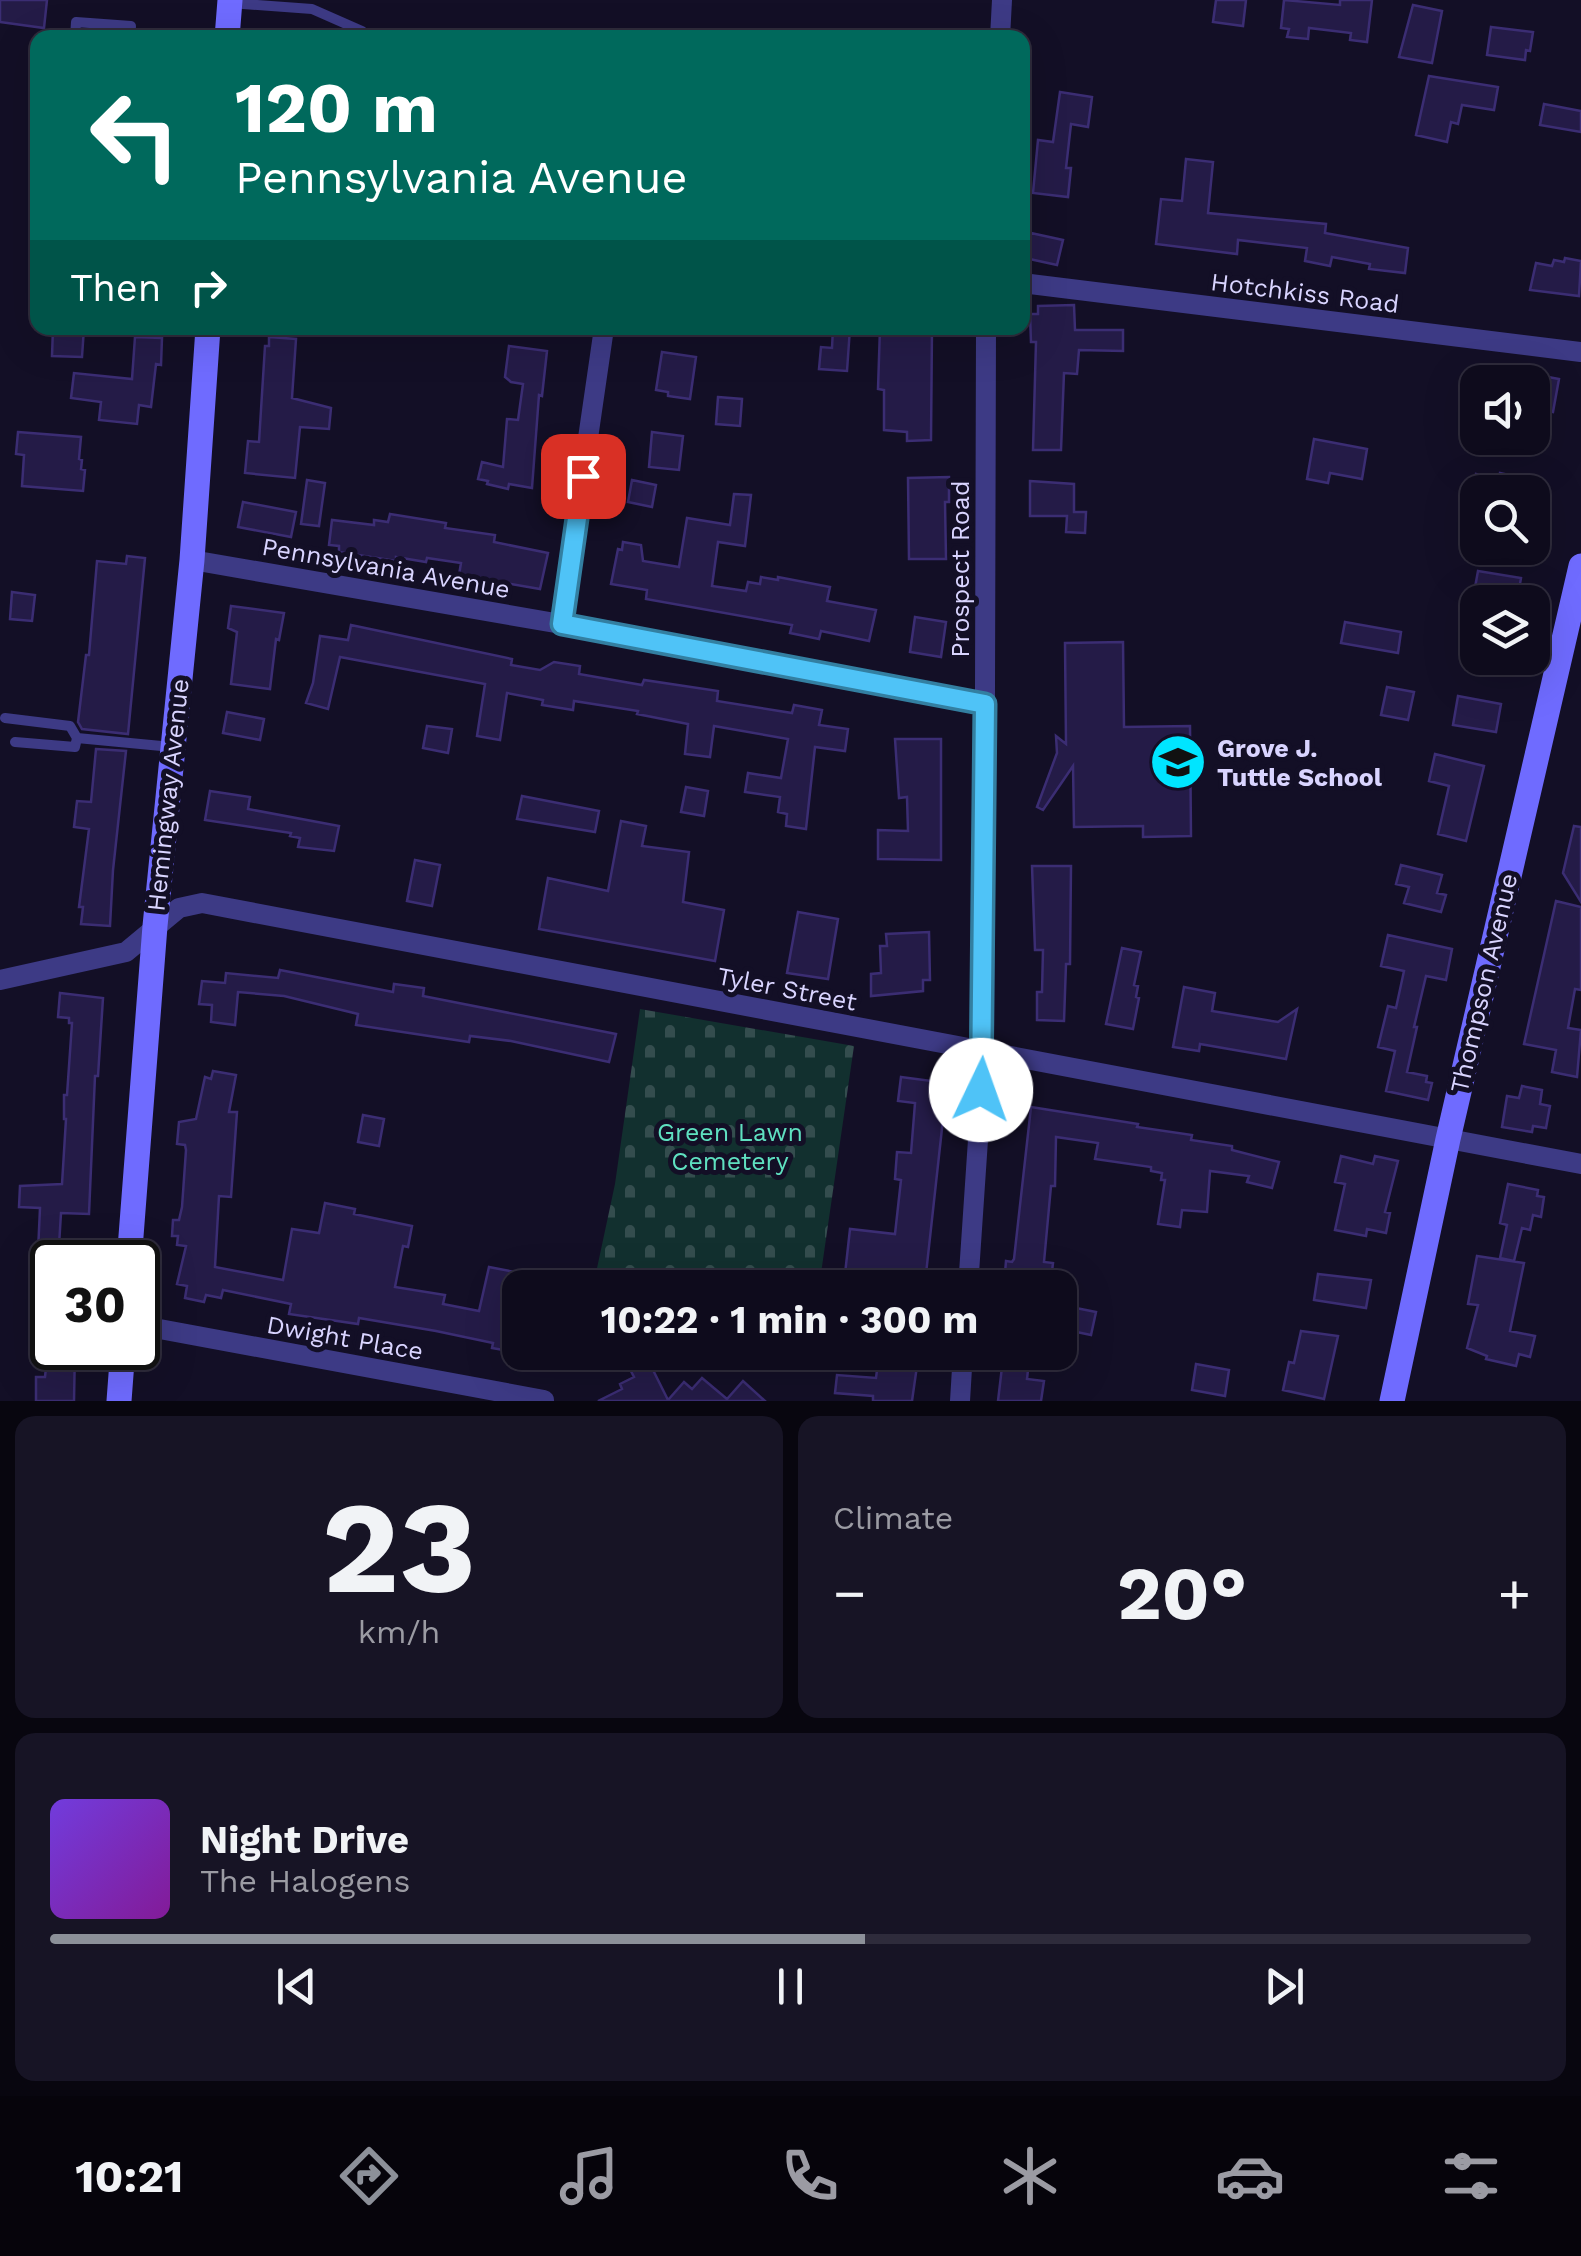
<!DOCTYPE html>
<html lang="en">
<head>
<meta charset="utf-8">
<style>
  :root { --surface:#0e0b1c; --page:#171425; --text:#f1f3f6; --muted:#9b9ba3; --line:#2e2b3b; --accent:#8c9099 }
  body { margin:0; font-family:"Work Sans",sans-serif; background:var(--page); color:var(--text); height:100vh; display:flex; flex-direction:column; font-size:38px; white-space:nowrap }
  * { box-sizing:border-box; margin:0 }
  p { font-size:32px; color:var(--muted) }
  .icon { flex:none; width:55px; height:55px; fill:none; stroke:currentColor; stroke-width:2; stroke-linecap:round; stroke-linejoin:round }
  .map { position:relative; height:1401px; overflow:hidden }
  .panel { display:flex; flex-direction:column; gap:15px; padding:15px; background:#08060f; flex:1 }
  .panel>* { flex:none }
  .top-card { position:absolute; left:30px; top:30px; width:1000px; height:305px; border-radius:20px; box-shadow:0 10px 40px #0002,0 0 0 2px var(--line); background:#00695c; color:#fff; overflow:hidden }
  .controls { position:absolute; left:1460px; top:365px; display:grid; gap:20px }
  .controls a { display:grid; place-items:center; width:90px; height:90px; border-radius:20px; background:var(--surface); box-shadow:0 10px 40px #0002,0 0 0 2px var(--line); font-size:50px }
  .speed { position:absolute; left:30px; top:1240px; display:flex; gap:20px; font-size:50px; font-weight:700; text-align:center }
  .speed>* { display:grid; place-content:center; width:130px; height:130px; border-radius:50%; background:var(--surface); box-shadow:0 10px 40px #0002,0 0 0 2px var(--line); line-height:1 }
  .speed .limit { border:5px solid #111; border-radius:15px; background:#fff; color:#111 }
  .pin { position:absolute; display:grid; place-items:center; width:85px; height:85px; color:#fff; margin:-42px; border-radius:20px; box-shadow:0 5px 15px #0006 }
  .me { position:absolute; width:110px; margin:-55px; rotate:3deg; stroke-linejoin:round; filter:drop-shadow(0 0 8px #0008) }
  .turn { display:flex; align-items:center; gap:35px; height:210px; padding:0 40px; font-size:45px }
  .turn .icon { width:130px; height:130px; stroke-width:2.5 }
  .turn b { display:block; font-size:70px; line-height:85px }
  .then { display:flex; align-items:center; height:95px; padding:0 40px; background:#0003; gap:20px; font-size:38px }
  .big { font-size:75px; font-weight:700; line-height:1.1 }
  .panel .widget { flex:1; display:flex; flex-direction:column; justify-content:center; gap:15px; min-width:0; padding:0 35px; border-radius:20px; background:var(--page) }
  .panel .dial { align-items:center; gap:0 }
  .dial b { font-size:130px; line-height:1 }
  .song { display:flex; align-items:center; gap:30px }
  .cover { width:120px; height:120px; border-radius:15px; background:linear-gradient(135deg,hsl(260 70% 55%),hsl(290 70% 35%)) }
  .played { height:10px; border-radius:5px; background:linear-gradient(90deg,var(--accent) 55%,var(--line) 55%) }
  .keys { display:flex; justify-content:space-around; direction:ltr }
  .heat { display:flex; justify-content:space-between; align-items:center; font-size:55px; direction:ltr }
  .panel .tiles { flex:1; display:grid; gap:15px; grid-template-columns:1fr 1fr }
  .widget:last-child { grid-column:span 2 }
  .trip { position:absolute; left:502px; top:1270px; width:575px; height:100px; border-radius:20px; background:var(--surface); box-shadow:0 10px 40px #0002,0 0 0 2px var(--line); font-weight:700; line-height:100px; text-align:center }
  .menu { display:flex; height:160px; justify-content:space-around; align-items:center; background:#06040b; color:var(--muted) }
  .menu .icon { width:70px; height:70px }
  .menu .active { color:var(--accent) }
  .menu b { font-size:45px; color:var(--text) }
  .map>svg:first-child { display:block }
  .cemetery { fill:url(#cemetery-stones) }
  .building { fill:#241b47; stroke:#3b2d73; stroke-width:2.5 }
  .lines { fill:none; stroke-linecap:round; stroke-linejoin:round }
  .service { stroke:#3d3a85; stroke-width:10 }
  .minor { stroke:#3d3a85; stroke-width:20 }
  .secondary { stroke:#6f6bff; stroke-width:25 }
  .route-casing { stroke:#337fa1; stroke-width:25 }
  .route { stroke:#4fc3f7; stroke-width:18 }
  .labels { text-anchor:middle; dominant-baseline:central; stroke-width:10; stroke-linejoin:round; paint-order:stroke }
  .street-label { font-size:25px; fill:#d9d4ff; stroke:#130f26 }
  .poi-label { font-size:25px; font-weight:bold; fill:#d9d4ff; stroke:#130f26; text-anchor:start }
  .park-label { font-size:25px; fill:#5fe0c0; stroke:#130f26 }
</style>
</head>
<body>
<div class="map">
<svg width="1581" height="1401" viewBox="0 0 1581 1401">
  <defs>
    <pattern id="cemetery-stones" width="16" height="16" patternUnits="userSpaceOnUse" patternTransform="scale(2.5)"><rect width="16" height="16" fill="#12302f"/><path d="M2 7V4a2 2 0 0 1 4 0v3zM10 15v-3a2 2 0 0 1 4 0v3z" fill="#344d4e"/></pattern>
  </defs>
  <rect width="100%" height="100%" fill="#130f26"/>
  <path class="cemetery" d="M640,1009L854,1046L819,1287H593L615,1184Z"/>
  <path class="building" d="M0,0H47L44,28L0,22Z
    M1216,0H1246L1243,26L1213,22Z
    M1284,0L1340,5V0H1372L1367,42L1350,40L1351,33L1309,28L1308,39L1287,37L1289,29L1281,28Z
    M1413,5L1442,11L1432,63L1399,57Z
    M1491,27L1533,32L1530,51L1526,50L1525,60L1487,55Z
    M1429,76L1498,87L1494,110L1462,105L1458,124L1451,122L1447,142L1416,135Z
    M1060,92L1092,97L1088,127L1071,124L1066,168H1071L1068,197L1033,193L1038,140L1053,142Z
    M1544,104L1581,111V132L1540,125Z
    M1186,159L1213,162L1208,213L1326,224L1325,233L1408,248L1405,273L1369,269L1370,264L1332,257L1330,266L1305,261L1307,248L1238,240L1237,254L1156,244L1161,199L1182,201Z
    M1031,233L1063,240L1057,265L1025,258Z
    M1565,258L1581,261L1579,296L1530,290L1536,263L1552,266L1554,260L1564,262Z
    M1074,305L1075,330H1123V351L1079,350L1077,374L1064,373L1061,450H1033L1036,342H1031L1030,314H1038V306Z
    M53,328H84L82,357L52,356Z
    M833,328H850L847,371L819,369L821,347L832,348Z
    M880,328H932L931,440L907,441V432L884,430V390L878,389Z
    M135,337L162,338L161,365L156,364L151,407L139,405L137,424L99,420L101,402L71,398L74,373L132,379Z
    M269,337L296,339L292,398L331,408L329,429L300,427L295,478L245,473L248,441L259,442L265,346H269Z
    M509,346L547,351L542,396L539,395L532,488L509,484L508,489L487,484L488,481L478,479L482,462L503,467L507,419L518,420L523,384L511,382L505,377Z
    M662,352L696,357L690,399L668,396V392L656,390Z
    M1532,374L1559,379L1553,412L1532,408Z
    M718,397L742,399L740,426L716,424Z
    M18,432L81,437L79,459L82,460L81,469L85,470L83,491L22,486L24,455L16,454Z
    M652,432L683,436L679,470L649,467Z
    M1314,439L1367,449L1362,479L1330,473L1328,483L1307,479Z
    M1500,473L1522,478L1525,492H1473L1476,474L1499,479Z
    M949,477V502H945L946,559H909L908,478Z
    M307,480L325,483L319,526L301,524Z
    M632,480L656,485L652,507L628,502Z
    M1030,481L1074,484V512H1086L1085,533L1066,532L1067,516H1030Z
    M734,494L751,495L745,546L718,542L712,586L746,591L748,582L760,584L761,577L778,580V577L830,587L827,601L876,610L869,641L821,631L819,639L790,633L792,625L646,599L647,590L611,584L618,549L622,550L623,542L641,545L643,561L679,567L687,518L730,525Z
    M243,502L296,512L291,537L238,527Z
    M390,514L446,523L445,528L495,535L494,542L548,553L540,589L459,575L461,563L427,558L426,562L396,557V561L339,552V546L329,545L332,520L374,525V520L388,522Z
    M127,556L145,558L128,734L82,729L78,722L86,655H89L97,561L126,564Z
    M1478,571L1521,578L1517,601L1474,593Z
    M12,592L35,595L32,621L10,619Z
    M231,606L284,613L279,640L276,639L270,689L231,684L237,632L228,628Z
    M915,617L946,622L941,657L910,652Z
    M1345,622L1401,632L1398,653L1341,643Z
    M351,625L512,659L511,665L540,670L554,662L580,666L579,674L642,685L644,680L718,691L717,701L792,713L794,705L822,710L819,725L848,729L845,751L815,747L806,829L786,826L787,814L778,812L780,797L745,792L748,773L781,778L788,739L714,726L710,757L685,754L688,724L637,714L638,711L574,701L573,710L542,705L543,700L507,693L500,740L477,736L485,684L340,657L328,709L306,703L313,683L320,636L348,640Z
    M1123,642L1124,727L1190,726L1191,836L1143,837V826L1074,827L1073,766L1043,810L1037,807L1057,753L1056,736L1066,744L1065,643Z
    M1387,687L1414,692L1408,720L1381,715Z
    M1458,696L1501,704L1496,732L1453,725Z
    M227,712L264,719L260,740L223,733Z
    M427,726L452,729L448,753L423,748Z
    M895,739H941V860L878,859V830L908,831L907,797L899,798Z
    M96,749L126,751L113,870L110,926L81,924L83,907H79L89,829L74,827L77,801L91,802Z
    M1435,754L1484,766L1466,841L1438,834L1449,786L1429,781Z
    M686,787L708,791L704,816L681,812Z
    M210,791L250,797L248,809L339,826L334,851L298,847L300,838L290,836L291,833L205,820Z
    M522,796L599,811L595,832L517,819Z
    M621,821L646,826L642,846L689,852L683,902L724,910L715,961L539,929L548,878L608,891Z
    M1574,826L1581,827V902L1563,873Z
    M415,860L440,865L432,906L407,901Z
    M1401,865L1442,875L1437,893L1446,895L1441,912L1404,903L1409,887L1396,884Z
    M1032,866H1071L1070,964H1066L1064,1021L1037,1020V992H1042L1043,950H1035Z
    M1556,901L1581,907V990L1575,989L1568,1028L1581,1030L1577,1077L1552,1072L1556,1050L1524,1044Z
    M798,912L838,919L828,979L787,973Z
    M929,932L930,980H923V991L871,996V974L881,973L880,946H887L886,934Z
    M1388,935L1452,949L1446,980L1426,976L1414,1027H1417L1407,1072L1427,1076L1426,1082L1432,1083L1428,1100L1386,1091L1395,1051L1378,1047L1388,1006L1396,1008L1404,971L1381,966Z
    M1122,948L1141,952L1134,985L1138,986L1136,997L1139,998L1133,1029L1106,1024Z
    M280,970L393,992L394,984L424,988L423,996L616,1034L609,1062L511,1041L470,1036L469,1042L356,1025L358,1014L284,996L238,992L235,1025L211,1022L212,1005L199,1004L202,981L225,983L226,973L278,978Z
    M1184,987L1215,993L1212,1011L1278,1022L1297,1009L1286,1059L1200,1044L1199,1051L1173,1047Z
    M60,993L103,998L98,1076H95L89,1214L61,1213L58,1262H52V1318L35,1317L40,1208L19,1207L20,1186L62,1184L66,1119H64V1095H67L72,1023H69V1018L58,1017Z
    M213,1071L236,1075L229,1112H237L231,1197L219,1196L215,1267L283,1280L292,1229L319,1233L325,1203L355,1209L354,1214L412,1226L408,1247L403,1246L395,1287L445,1295L443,1304L479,1311L489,1267L520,1273L509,1351L492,1348L493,1343L436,1331L359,1318L358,1324L289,1314L291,1304L223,1290L221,1298L206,1295L204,1302L185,1298L187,1286L177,1284L186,1246L177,1245L178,1236H172L173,1220H179L182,1207L186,1150L185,1145L177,1144L179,1122L196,1119L205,1077L211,1079Z
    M901,1077L947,1083L925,1283L845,1274L850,1229L895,1234L901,1180L895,1179L897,1152L911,1153L915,1103L898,1101Z
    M1522,1086L1542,1090L1540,1104L1550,1106L1546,1128L1533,1126L1532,1132L1502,1127L1507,1096L1519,1098Z
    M1031,1107L1138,1124L1137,1127L1192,1135L1191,1140L1232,1146V1150L1279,1162L1272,1188L1247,1182L1249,1176L1210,1171L1207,1212L1182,1210L1180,1227L1158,1224L1165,1180H1161L1162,1173L1151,1171V1167L1095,1159L1098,1143L1056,1137L1055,1186H1051L1044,1262L1053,1263L1050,1288H1010L1004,1285L1006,1261L1012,1262L1014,1259Z
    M363,1115L384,1119L379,1146L358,1142Z
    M1341,1156L1373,1164L1375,1156L1398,1161L1385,1212L1390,1213L1386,1233L1367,1229L1366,1236L1335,1230L1345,1184L1335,1182Z
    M1508,1184L1538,1190L1537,1196L1544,1197L1541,1217L1533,1215L1530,1230L1522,1228L1514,1261L1500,1258L1507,1225L1500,1223Z
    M1477,1256L1524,1263L1510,1331L1535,1336L1530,1357L1519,1354L1516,1366L1486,1359L1487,1356L1467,1348L1478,1305L1468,1304Z
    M1318,1274L1371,1280L1366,1308L1314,1300Z
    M1071,1307L1096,1312L1091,1335L1067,1330Z
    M1301,1331L1338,1336L1324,1399L1283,1390L1289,1362L1294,1363Z
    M48,1348H75L74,1401H36V1377H45Z
    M621,1352H644L668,1400L684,1382L692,1389L702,1378L727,1399L743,1381L765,1401H598L622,1389L620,1384L634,1377Z
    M886,1352H919L912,1401H873V1396L835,1393L837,1375L876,1378L879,1355H885Z
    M1196,1364L1229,1370L1225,1396L1192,1390Z
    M1002,1367L1028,1370L1027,1379L1044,1381L1041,1401H998Z"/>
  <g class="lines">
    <path class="service" d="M230,3L312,9L362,31
      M75,38L76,22L131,26L130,38
      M5,718L70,726L77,738
      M15,742L75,747L77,738L172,747"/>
    <path class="minor" d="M1000,38L1002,0
      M1022,283L1581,352
      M192,560L561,624L985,704
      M561,624L604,328
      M0,980L126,952L179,908L202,903L1581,1164
      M968,1288L984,1051L986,328
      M138,1325L544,1400
      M960,1401L963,1352"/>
    <path class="secondary" d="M227,38L230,0
      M129,1262L155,926L192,560L208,328
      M119,1401L123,1348
      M1392,1401L1448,1139L1581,566"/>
  </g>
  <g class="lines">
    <g class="route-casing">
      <path id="route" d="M583,476L562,624L985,704L981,1090"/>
    </g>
    <use href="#route" class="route"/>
  </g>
  <defs>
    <g id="school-disc" transform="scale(2.875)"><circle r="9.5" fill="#00e5ff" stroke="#130f26"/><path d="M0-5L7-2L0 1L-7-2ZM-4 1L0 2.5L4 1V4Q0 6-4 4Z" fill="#111"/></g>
  </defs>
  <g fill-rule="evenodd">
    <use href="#school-disc" x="1178" y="762"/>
  </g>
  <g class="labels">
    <g class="street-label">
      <text transform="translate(1305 293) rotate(7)">Hotchkiss Road</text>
      <text transform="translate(386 568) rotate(10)">Pennsylvania Avenue</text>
      <text transform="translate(960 569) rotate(-90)">Prospect Road</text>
      <text transform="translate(168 795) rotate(-84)">Hemingway Avenue</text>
      <text transform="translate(1484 983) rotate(-77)">Thompson Avenue</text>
      <text transform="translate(787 989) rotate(11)">Tyler Street</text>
      <text transform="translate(345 1338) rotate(10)">Dwight Place</text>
    </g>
    <g class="poi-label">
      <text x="1217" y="748">Grove J.<tspan x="1217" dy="29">Tuttle School</tspan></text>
    </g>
    <g class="park-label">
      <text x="730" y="1132">Green Lawn<tspan x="730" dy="29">Cemetery</tspan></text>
    </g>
  </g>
</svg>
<div class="controls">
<a><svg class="icon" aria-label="sound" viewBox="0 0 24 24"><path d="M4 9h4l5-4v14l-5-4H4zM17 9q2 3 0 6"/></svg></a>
<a><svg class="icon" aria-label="search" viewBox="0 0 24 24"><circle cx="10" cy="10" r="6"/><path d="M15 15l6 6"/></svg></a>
<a><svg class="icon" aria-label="layers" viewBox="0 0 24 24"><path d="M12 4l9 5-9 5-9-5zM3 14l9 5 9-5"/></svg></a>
</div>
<div class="speed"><div class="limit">30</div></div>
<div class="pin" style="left:583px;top:476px;background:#d93025"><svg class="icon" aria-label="arrive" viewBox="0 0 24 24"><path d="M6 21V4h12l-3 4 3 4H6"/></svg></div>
<svg class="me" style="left:981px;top:1090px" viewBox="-20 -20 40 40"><circle r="19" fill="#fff"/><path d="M0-13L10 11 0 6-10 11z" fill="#4fc3f7"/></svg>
<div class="trip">10:22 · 1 min · 300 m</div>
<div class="top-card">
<div class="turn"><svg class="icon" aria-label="left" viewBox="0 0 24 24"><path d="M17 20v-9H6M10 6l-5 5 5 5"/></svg><div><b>120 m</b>Pennsylvania Avenue</div></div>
<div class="then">Then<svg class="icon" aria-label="right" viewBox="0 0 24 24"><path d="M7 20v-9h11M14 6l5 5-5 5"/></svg></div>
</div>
</div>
<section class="panel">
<div class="tiles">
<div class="widget dial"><b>23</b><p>km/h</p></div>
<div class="widget"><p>Climate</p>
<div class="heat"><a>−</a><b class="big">20°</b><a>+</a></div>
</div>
<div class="widget">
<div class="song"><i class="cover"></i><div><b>Night Drive</b><p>The Halogens</p></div></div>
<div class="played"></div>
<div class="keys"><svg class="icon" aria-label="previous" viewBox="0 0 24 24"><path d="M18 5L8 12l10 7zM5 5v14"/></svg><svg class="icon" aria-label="pause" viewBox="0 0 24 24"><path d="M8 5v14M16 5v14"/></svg><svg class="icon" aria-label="next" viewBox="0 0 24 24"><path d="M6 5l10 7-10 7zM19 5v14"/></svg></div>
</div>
</div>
</section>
<nav class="menu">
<b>10:21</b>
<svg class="icon active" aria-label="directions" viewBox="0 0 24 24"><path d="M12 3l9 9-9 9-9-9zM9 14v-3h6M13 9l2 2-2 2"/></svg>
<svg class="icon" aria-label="music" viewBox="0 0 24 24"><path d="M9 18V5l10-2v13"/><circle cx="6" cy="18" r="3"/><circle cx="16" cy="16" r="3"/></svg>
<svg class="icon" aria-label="phone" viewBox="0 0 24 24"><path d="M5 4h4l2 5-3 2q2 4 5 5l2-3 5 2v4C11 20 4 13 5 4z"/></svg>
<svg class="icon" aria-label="climate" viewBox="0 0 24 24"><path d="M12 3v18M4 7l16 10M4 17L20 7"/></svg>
<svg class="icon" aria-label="car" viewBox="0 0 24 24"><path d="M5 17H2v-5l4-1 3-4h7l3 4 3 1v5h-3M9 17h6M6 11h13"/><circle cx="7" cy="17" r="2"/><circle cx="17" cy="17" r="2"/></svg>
<svg class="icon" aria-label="filters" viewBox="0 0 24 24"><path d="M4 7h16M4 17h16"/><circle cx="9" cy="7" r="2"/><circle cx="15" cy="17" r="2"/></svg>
</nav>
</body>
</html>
